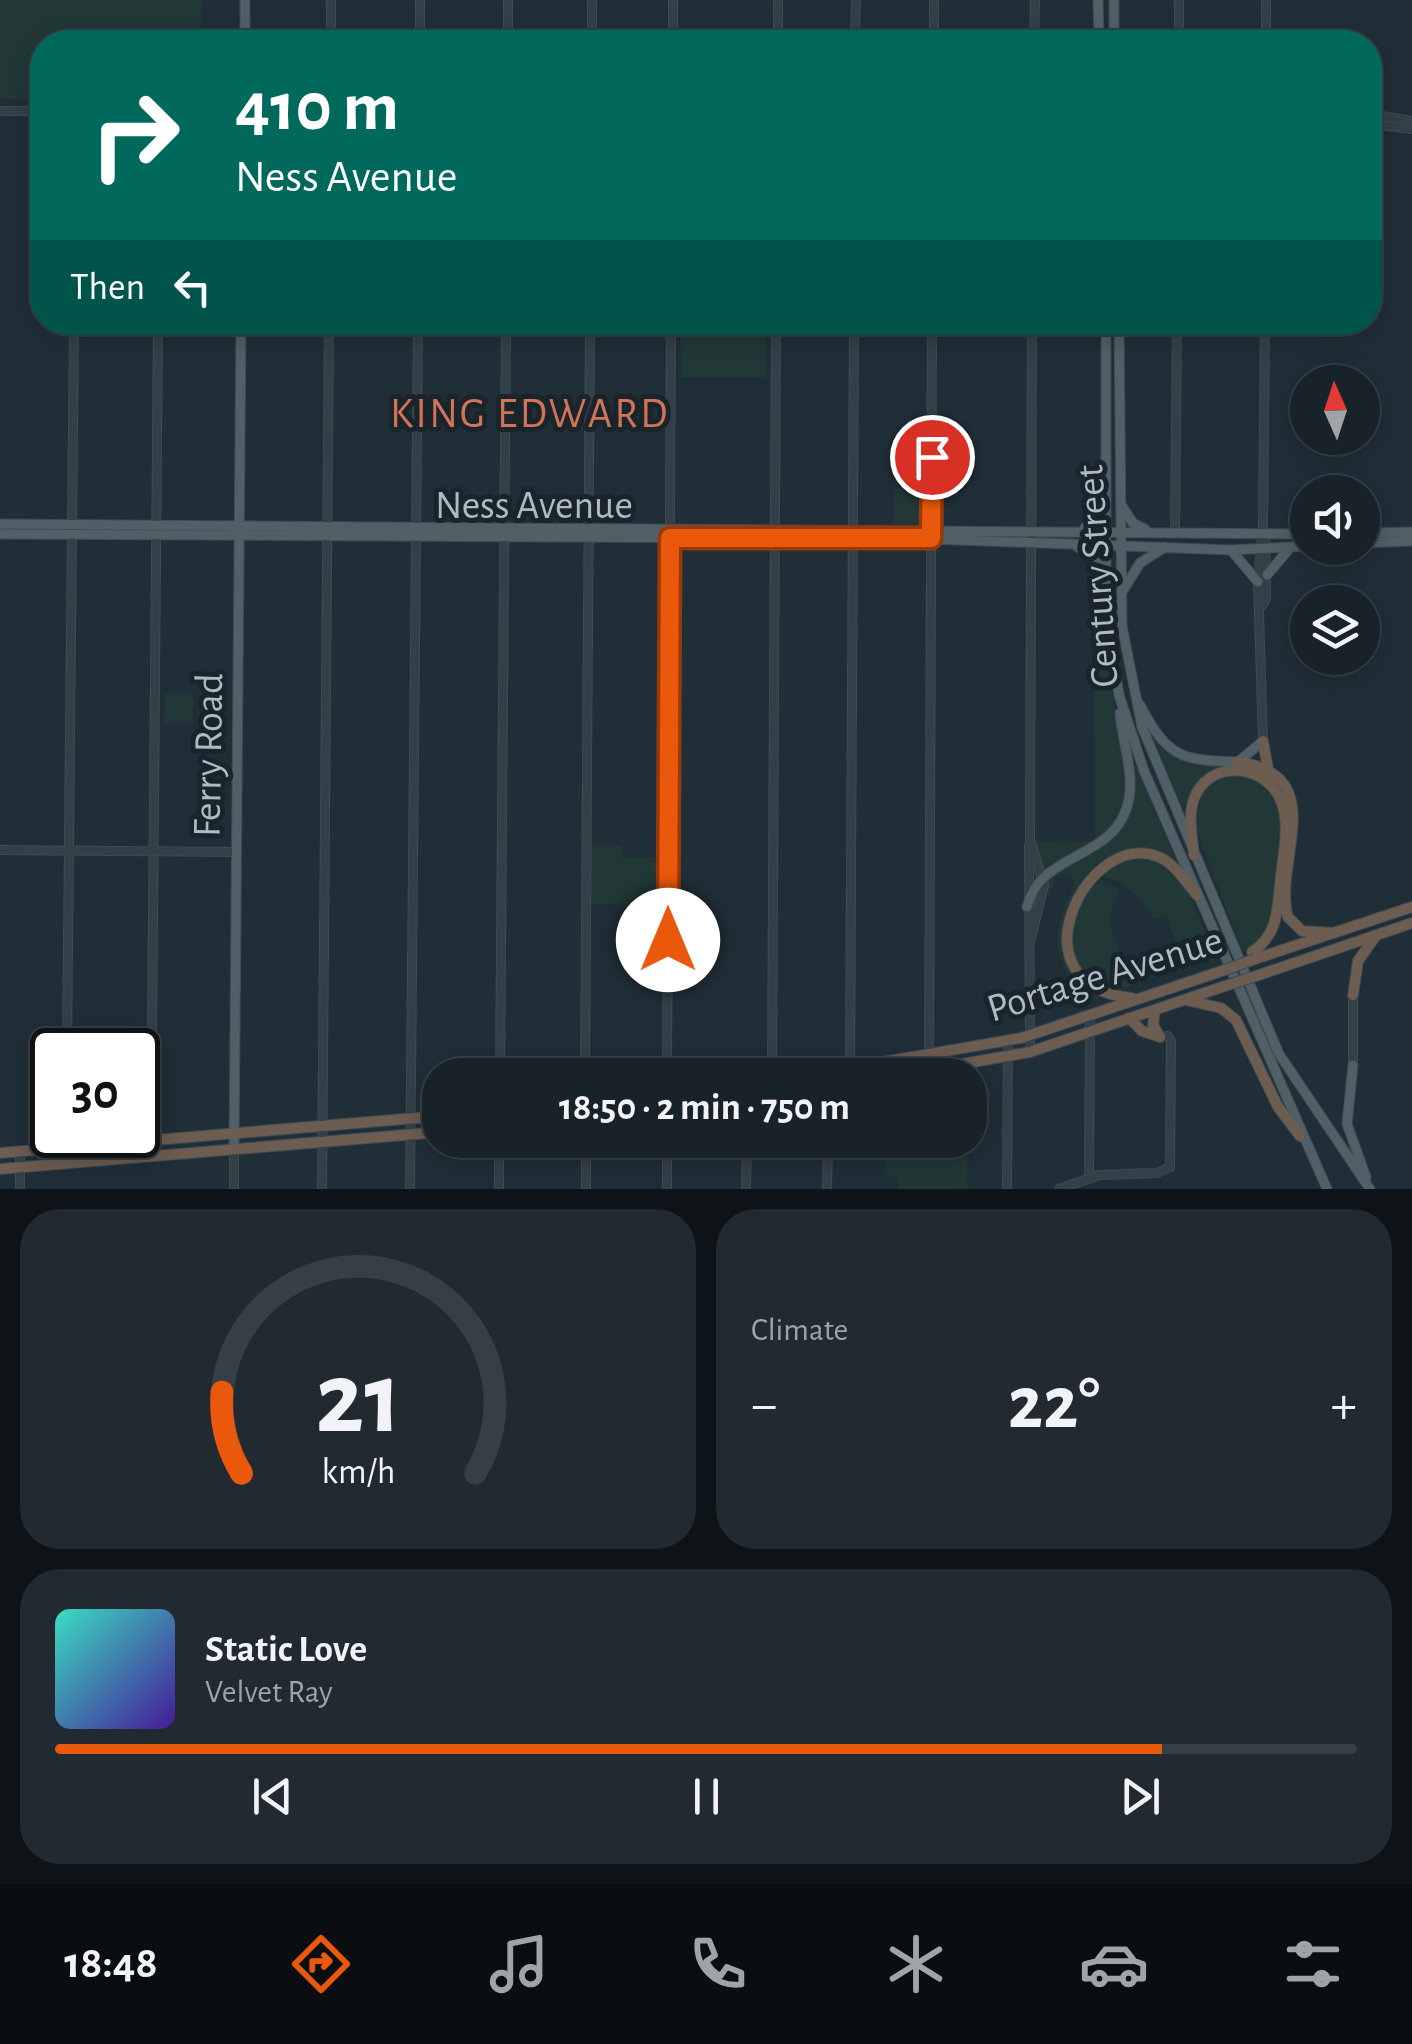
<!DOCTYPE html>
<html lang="en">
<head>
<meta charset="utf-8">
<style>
  :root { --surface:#182229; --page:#212a31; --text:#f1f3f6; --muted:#9fa4a8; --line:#363f46; --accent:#ea580c }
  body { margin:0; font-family:"Alegreya Sans",sans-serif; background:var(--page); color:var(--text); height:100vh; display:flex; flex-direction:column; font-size:38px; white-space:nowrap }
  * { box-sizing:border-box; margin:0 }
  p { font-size:32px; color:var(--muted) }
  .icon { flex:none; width:55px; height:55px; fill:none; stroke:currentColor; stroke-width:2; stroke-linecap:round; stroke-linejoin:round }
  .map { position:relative; height:1189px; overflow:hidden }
  .sheet { display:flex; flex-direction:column; gap:20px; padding:20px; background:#0d1317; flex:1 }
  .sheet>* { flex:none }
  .top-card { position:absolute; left:30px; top:30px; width:1352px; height:305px; border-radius:40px; box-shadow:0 5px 25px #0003,0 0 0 2px var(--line); background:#00695c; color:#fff; overflow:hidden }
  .needle { width:65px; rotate:357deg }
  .buttons { position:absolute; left:1290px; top:365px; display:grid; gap:20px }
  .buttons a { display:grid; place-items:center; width:90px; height:90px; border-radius:50%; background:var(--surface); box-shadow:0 5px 25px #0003,0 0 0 2px var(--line); font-size:50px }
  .speed { position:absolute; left:30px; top:1028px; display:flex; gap:20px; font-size:50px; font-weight:700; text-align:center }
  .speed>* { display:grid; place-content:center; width:130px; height:130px; border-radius:50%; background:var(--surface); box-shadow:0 5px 25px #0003,0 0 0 2px var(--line); line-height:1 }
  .speed .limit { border:5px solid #111; border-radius:15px; background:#fff; color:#111 }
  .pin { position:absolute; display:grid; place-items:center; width:85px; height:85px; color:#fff; margin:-42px; border:5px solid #fff; border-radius:50%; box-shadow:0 2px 10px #0007 }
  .me { position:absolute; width:110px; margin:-55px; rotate:0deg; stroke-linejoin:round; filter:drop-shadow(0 0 8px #0008) }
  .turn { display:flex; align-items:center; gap:35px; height:210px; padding:0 40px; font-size:45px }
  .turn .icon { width:130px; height:130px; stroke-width:2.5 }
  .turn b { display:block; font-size:70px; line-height:85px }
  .then { display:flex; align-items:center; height:95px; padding:0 40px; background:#0003; gap:20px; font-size:38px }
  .big { font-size:75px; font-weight:700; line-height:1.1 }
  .sheet .card { flex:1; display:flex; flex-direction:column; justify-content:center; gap:15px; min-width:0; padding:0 35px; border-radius:40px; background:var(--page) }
  .sheet .dial { align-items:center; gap:0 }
  .dial svg { height:260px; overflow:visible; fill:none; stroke:var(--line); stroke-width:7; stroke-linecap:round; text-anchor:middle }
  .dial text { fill:var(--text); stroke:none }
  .song { display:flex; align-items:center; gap:30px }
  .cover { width:120px; height:120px; border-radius:15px; background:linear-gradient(135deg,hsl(170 70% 55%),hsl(260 70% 35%)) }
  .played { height:10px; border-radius:5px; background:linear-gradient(90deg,var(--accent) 85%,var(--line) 85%) }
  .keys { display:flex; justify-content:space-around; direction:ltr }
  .heat { display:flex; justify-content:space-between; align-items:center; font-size:55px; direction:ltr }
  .sheet .tiles { flex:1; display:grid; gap:20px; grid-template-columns:1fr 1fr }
  .card:last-child { grid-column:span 2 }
  .trip { position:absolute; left:422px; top:1058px; width:565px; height:100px; border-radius:40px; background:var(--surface); box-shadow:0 5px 25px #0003,0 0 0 2px var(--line); font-weight:700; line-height:100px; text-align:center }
  .menu { display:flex; height:160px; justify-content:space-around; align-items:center; background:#0a0e10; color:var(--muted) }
  .menu .icon { width:70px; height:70px }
  .menu .current { color:var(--accent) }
  .menu b { font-size:45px; color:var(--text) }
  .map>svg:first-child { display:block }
  .green { fill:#213836 }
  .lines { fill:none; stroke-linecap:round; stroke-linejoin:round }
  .minor-casing { stroke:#3f4b54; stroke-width:10 }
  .major-casing { stroke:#3f4b54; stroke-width:11 }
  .highway-casing { stroke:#3e4a52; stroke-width:12 }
  .minor { stroke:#334047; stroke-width:8 }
  .major { stroke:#515f67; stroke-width:9 }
  .highway { stroke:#6d5c50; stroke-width:10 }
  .highway-bridge-casing { stroke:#3e4a52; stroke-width:12; stroke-linecap:butt }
  .highway-bridge { stroke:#6d5c50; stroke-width:10 }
  .route-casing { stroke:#983908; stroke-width:25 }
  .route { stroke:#ea580c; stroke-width:18 }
  .labels { text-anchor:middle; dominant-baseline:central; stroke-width:10; stroke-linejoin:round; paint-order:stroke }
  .street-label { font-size:40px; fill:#adbbc4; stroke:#19242b }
  .neighbourhood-label { font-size:42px; letter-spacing:2.5px; fill:#d37459; stroke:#19242b }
</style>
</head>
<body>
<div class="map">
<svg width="1412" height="1189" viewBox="0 0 1412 1189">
  <rect width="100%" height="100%" fill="#202e37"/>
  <path class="green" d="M0,0H202L201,42H42V62L34,63V99H0Z
    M681,323H766V377H681Z
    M895,465H927L926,525L894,524Z
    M1098,594L1126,780C1126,847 1084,841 1043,869L1036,849V815L1039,843L1095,842L1094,603Z
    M165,693H193V723H164Z
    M1153,739C1162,747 1170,757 1184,761C1226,774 1288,750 1291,818L1273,781L1246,768L1222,769L1200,783L1183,809Z
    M1134,763L1176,860L1135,850L1091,875C1076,916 1043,976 1102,997L1085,1004C1072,971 1049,961 1061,916C1065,903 1073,893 1074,879L1067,873L1055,878L1048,901V874L1093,854L1119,830Z
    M1243,774C1259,781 1271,786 1278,803C1285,817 1280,913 1272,927C1265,938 1253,948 1242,950L1195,825L1203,790L1219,778Z
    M586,844L622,845L623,858L669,857L668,905L586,904Z
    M1135,857C1187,857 1199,922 1216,959L1174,971L1169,964L1175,962L1171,948L1176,943L1166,915L1153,919C1146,901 1121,877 1100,876Z
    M1102,882L1119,889L1108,921L1123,961L1140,968L1153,966L1157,976C1141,982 1121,993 1104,990C1059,982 1063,893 1102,882Z
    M885,1140H967V1189H899L898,1176H885Z"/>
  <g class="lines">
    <g class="minor-casing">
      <path id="minor" d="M331,42V0
        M420,42V0
        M508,42V0
        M592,42V0
        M673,42V0
        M778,42V0
        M855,42L856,0
        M934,42V0
        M1034,42L1035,0
        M1179,42V0
        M1266,42V0
        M0,111H42
        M1370,114L1412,121
        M1370,124L1412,129
        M1175,533L1177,322
        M1262,606L1266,599L1265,532
        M1263,741L1258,582L1263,526L1265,322
        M1029,845L1030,1052
        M0,850L237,852
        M1030,942L1044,885L1030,840L1032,322
        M67,1050L74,322
        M1353,1065V995
        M850,1068L854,322
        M929,1070L932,322
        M500,1075L506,322
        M585,1075L590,322
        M667,1075L671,322
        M772,1075L776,322
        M67,1135V1164
        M20,1152V1189
        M151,1156L158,322
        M1089,1177L1090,1015
        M234,1189V1149
        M322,1189L329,322
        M410,1189L418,322
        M499,1189V1140
        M586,1189V1140
        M667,1189V1140
        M746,1189L747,1140
        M827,1189L828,1140
        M1007,1189L1008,1041
        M1059,1189L1099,1175L1157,1173L1170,1167L1171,1041L1168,1036L1160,1037"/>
    </g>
    <g class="major-casing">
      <path id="major" d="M1098,0L1099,42
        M1114,0V42
        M245,42V0
        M1106,322V617L1119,695L1144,771L1327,1189
        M1119,322L1122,626L1142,727L1279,1054L1370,1189
        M1122,506L1133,523L1145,529
        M0,524L1308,534
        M1084,529L1104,504
        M1362,533L1412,532
        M0,534L931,539L1231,550L1308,546
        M1362,543L1412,541
        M1074,544L1105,568
        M1231,550L1258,582
        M1267,575L1290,548
        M1122,592L1140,563L1165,547
        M1140,705C1168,758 1180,760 1238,762L1263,741
        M1027,907C1041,849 1117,862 1129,799C1134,772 1122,740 1120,713
        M1353,1065L1347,1124L1366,1177
        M234,1149L241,322"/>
    </g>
    <g class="highway-casing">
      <path id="highway" d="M1263,741L1268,769
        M1238,762C1333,775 1272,862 1288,917L1302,931L1334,933
        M1194,855C1192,835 1187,812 1196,794C1214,758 1268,766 1281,801C1291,826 1282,859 1280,885C1277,914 1277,935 1252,952
        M1255,959L1412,907
        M1262,974L1412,923
        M1353,995L1358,961L1375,937
        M1132,998C1008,986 1088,827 1159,857C1175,864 1186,882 1197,895
        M1186,1000L1221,1008L1236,1020L1278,1107L1300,1136
        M1155,1010L1153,1025L1160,1037
        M1129,1018L1142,1031L1160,1037
        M809,1075L1021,1038L1216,973
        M900,1075L1030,1052L1222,987
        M0,1153L440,1116
        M0,1169L440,1132"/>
    </g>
    <use href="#minor" class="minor"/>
    <use href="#major" class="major"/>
    <use href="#highway" class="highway"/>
    <g class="highway-bridge-casing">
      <path id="highway-bridge" d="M1216,973L1255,959
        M1222,987L1262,974"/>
    </g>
    <use href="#highway-bridge" class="highway-bridge"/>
  </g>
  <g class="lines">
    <g class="route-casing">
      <path id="route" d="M668,940L670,538H931L932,457"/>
    </g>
    <use href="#route" class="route"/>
  </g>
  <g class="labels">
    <g class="street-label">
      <text x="534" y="506">Ness Avenue</text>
      <text transform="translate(1098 576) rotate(-94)">Century Street</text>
      <text transform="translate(209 755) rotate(-89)">Ferry Road</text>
      <text transform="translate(1105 975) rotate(-17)">Portage Avenue</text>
    </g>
    <g class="neighbourhood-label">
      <text x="530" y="414">KING EDWARD</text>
    </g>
  </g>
</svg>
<div class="buttons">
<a><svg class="needle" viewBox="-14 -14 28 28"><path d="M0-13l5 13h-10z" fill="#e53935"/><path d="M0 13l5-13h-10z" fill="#9fa4a8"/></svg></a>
<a><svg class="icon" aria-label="sound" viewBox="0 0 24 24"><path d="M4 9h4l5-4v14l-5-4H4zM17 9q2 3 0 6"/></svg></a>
<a><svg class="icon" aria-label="layers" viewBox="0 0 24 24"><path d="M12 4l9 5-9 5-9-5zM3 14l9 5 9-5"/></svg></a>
</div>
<div class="speed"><div class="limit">30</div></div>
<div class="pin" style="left:932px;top:457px;background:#d93025"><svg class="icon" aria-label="arrive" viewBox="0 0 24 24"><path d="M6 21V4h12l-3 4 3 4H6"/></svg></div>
<svg class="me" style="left:668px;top:940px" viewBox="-20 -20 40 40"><circle r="19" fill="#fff"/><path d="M0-13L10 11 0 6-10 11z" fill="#ea580c"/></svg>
<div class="trip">18:50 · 2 min · 750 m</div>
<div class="top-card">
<div class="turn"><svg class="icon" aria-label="right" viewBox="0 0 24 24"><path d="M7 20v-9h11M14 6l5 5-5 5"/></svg><div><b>410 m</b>Ness Avenue</div></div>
<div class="then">Then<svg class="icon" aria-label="left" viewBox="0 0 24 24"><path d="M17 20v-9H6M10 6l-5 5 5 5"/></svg></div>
</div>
</div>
<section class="sheet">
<div class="tiles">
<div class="card dial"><svg viewBox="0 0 100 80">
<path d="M14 69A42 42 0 1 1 86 69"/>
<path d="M14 69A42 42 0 0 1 8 44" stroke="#ea580c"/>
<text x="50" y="56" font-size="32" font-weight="700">21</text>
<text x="50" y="72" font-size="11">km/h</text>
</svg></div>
<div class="card"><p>Climate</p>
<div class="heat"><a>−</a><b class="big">22°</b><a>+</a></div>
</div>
<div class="card">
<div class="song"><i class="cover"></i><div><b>Static Love</b><p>Velvet Ray</p></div></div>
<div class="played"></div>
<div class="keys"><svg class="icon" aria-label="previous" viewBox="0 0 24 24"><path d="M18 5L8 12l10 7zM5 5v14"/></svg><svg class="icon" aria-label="pause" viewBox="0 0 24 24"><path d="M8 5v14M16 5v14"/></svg><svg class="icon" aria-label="next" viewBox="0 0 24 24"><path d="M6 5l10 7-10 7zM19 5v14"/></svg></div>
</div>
</div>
</section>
<nav class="menu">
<b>18:48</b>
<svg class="icon current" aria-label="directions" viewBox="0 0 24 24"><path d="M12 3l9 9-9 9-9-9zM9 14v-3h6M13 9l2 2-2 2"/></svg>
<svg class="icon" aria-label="music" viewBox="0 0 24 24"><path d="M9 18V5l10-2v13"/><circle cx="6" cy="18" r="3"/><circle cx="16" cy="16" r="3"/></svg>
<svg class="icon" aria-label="phone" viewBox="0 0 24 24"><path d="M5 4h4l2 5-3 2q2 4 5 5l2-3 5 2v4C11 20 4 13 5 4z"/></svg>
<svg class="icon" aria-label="climate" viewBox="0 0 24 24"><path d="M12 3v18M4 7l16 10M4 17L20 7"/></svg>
<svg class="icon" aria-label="car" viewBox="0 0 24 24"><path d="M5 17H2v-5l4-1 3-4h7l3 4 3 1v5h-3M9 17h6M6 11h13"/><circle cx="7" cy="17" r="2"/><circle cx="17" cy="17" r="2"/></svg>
<svg class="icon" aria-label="filters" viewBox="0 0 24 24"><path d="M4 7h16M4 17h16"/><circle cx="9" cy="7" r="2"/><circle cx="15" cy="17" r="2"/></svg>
</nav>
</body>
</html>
